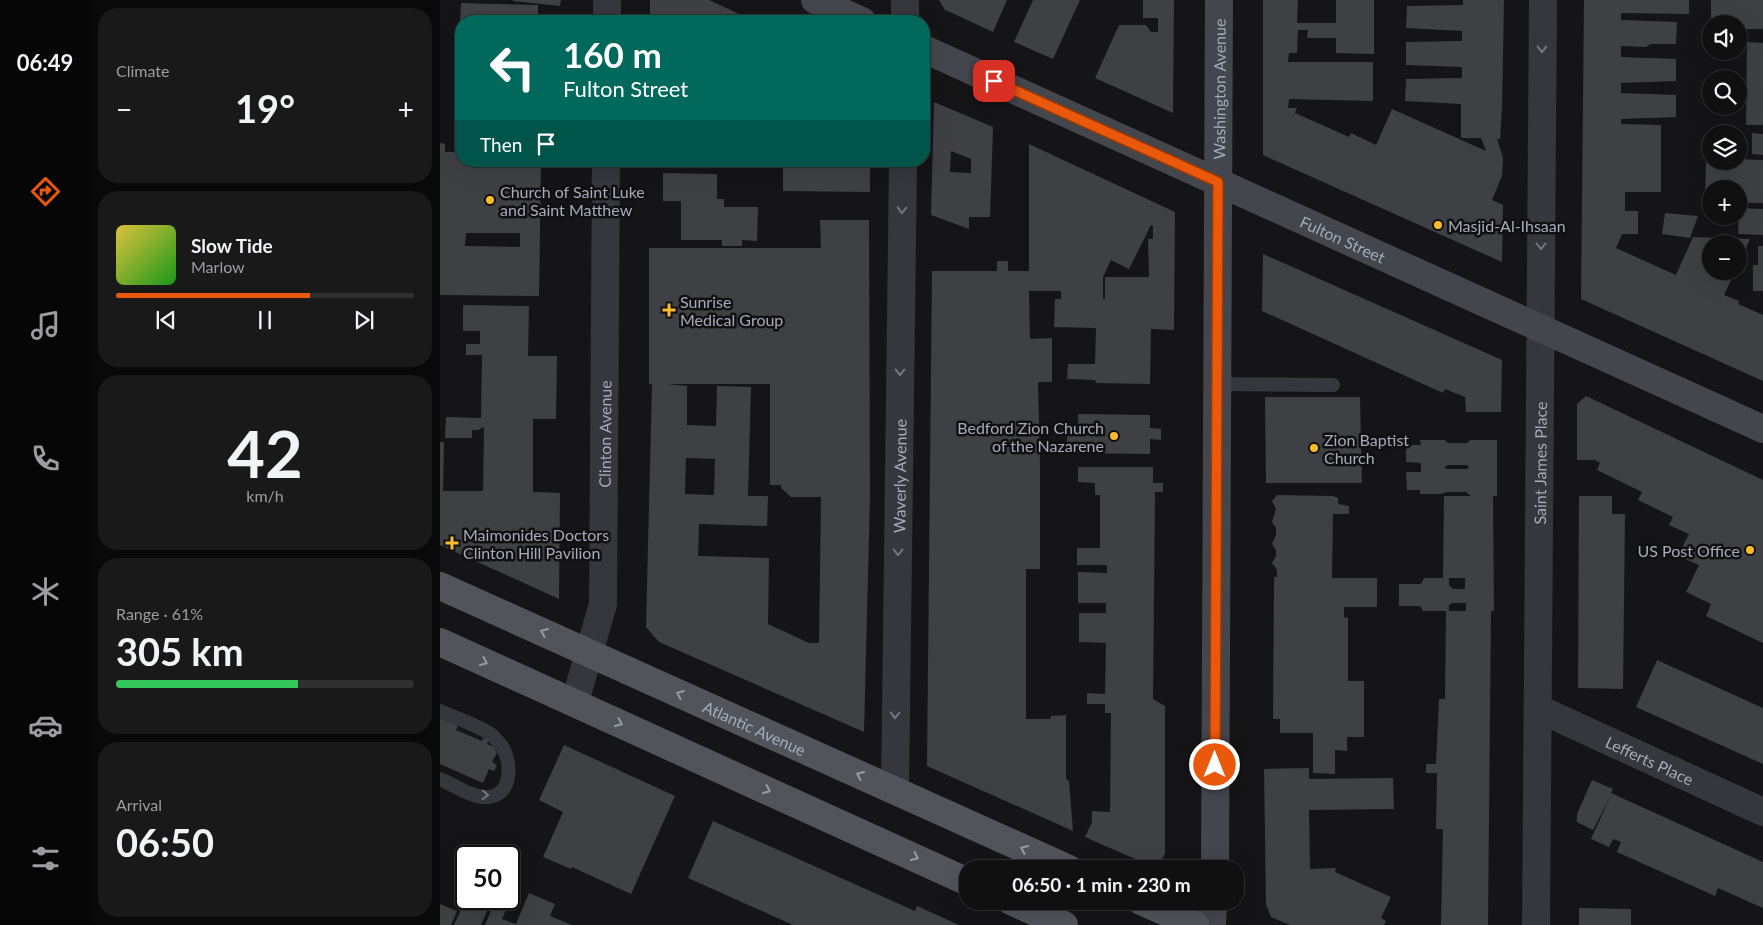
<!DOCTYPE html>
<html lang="en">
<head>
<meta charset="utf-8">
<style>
  :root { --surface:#101011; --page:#19191a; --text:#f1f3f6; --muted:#9c9d9f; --line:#303031; --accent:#ea580c }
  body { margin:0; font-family:Lato,sans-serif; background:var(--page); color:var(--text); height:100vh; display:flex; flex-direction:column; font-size:19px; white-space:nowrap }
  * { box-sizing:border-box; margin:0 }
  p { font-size:16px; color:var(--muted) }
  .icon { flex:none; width:28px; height:28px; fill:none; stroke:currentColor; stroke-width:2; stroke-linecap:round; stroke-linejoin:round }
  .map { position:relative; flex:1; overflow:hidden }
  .details { display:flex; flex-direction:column; gap:8px; padding:8px; background:#090909; width:350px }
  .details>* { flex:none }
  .hud { position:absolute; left:15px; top:15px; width:475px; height:152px; border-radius:20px; box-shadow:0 5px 20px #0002,0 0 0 1px var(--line); background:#00695c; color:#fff; overflow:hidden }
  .tools { position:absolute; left:1262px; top:15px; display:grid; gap:10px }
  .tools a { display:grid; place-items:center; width:45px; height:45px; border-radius:50%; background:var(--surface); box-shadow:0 5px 20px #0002,0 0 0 1px var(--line); font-size:25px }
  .speed { position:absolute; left:15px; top:845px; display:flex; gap:10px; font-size:25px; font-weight:700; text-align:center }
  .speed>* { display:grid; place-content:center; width:65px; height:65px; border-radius:50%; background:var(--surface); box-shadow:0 5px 20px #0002,0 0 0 1px var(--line); line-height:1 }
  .speed .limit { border:2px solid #111; border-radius:8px; background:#fff; color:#111 }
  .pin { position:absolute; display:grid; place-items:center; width:42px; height:42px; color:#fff; margin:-21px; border-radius:10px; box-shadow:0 2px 8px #0006 }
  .me { position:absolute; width:55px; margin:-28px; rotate:0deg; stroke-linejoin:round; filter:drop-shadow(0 0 4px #0008) }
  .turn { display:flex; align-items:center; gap:18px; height:105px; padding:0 25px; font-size:22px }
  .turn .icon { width:65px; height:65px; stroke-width:2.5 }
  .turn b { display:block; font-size:35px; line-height:42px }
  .then { display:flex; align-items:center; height:48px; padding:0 25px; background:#0003; gap:10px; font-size:19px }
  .big { font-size:38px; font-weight:700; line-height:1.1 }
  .details .tile { flex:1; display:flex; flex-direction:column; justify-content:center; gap:8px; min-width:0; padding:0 18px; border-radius:20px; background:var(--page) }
  .details .dial { align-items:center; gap:0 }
  .dial b { font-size:65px; line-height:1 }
  .song { display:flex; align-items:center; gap:15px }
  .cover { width:60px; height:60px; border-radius:8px; background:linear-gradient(135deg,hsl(50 70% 55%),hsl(120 70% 35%)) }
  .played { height:5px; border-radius:2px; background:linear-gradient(90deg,var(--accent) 65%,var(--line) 65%) }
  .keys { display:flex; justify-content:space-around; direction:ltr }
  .heat { display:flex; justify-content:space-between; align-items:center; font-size:28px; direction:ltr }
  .charge { height:8px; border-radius:4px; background:linear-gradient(90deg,#34c759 61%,var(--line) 0) }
  .trip { position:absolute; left:519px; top:860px; width:285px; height:50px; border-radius:20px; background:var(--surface); box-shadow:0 5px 20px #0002,0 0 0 1px var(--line); font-weight:700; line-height:50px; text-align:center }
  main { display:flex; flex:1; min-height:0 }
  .menu { display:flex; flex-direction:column; width:90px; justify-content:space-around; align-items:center; background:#060607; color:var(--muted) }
  .menu .icon { width:35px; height:35px }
  .menu .current { color:var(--accent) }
  .menu b { font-size:22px; color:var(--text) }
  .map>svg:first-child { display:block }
  .building { fill:#3f4044; fill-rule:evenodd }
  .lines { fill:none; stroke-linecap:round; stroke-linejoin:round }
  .lane { stroke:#36373c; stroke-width:14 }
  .street { stroke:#36373c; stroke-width:28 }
  .secondary { stroke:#44464d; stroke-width:28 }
  .primary { stroke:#52545c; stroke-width:28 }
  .oneway { stroke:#747780 }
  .oneway2 { stroke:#959aa6 }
  .route-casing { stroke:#983908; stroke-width:12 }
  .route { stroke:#ea580c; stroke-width:9 }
  .poi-dot { fill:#fbbc29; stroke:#101012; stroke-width:2 }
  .labels { text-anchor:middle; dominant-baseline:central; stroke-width:5; stroke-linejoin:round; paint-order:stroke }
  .street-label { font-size:16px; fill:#a6abb8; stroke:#101012 }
  .poi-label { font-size:16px; fill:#a6abb8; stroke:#101012; text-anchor:start }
</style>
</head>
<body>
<main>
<nav class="menu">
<b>06:49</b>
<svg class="icon current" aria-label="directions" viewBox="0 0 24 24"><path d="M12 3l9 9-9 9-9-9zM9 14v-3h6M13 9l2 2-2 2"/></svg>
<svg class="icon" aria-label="music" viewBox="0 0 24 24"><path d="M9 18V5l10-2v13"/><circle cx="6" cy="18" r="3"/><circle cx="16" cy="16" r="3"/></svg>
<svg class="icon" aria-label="phone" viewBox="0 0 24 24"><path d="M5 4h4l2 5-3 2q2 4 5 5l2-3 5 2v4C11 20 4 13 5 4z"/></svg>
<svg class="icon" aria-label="climate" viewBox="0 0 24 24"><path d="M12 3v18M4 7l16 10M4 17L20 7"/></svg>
<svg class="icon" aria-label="car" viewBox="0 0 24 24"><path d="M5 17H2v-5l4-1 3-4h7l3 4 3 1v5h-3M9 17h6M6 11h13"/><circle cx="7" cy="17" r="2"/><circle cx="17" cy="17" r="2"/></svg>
<svg class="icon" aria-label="filters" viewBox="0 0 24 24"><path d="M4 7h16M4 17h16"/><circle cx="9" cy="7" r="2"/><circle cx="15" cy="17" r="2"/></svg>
</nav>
<section class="details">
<div class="tile"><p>Climate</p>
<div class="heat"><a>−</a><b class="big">19°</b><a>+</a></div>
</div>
<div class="tile">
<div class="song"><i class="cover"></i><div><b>Slow Tide</b><p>Marlow</p></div></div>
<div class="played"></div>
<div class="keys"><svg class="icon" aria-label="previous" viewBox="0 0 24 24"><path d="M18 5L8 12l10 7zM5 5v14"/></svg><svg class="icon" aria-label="pause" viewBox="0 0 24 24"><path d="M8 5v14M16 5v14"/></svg><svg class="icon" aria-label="next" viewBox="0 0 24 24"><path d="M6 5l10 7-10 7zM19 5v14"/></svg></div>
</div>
<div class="tile dial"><b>42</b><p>km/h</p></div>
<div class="tile"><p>Range · 61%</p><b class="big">305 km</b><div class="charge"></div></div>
<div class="tile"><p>Arrival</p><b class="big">06:50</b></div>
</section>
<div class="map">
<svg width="1323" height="925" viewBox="0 0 1323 925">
  <rect width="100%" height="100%" fill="#151517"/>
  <path class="building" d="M73,0H121L120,6L73,1Z
    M210,0H269L310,19V21H210Z
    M499,0H567L553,32L510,12L505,10Z
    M593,0H640L613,59L574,42Z
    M703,0H734L733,113L655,78L679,25H706L711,32H718V18H703Z
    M823,0H858L857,23H896V0H934V54L896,53V38H867L868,30H858L857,53H849L848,62H933V101L849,99L848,108H857L855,113L909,137L911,133L936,145L952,109L1046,151L1041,138H1021V104L965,101L966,79L1022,78V67L966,65V42L1022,41V31L966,28L967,6L1023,5V0H1064L1062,109L1060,139H1057L1063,158L1062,176L1052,200L1063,205L1062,262L823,155Z
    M1144,0H1249V14L1181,13V20L1237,22L1236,44H1211L1206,47L1181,46V57L1236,59V81L1181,83V93L1236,95V117L1181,119V124L1221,125V192H1185V211H1198V234H1182L1176,248L1236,275L1253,237L1310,239L1299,263V244H1271V271H1295L1284,295L1299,301L1298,304L1323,315V381L1141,299Z
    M1271,0H1323V29H1302L1299,36V24H1271Z
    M21,3L98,5V21H20Z
    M1307,42L1323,43V125H1306Z
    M20,60H21V90H19Z
    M494,102L553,127L550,217H529V229L491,215ZM511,151L531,159V173L510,172Z
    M1312,133L1323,134V155L1312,154Z
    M0,143L5,144V152H21V161H83V166H101L99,296L0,295ZM26,233H80V247L25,246Z
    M589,144L735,212L734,330L711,329L710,384L656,383L655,380L627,379L628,364H655L656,328L614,327L615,299H621V291H589L590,339L612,338V382H598L600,465V569H586V719H610L611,716L626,715V779L629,781L633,831L487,766L492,271H557V261H568V271H589ZM711,225L713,226V239H708L709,277H665V299H663V277L671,260L689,269Z
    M1299,159L1323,160V203H1299V189H1271V198H1265L1266,163L1284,164L1286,161H1299Z
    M227,161H311V168H227Z
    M343,161H430V192L343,191Z
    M223,173L277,174V199H284V207H318L317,241L302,240V246H282V240H241V201H223Z
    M1299,208L1323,209V235L1298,234Z
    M1225,213L1258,216L1250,238L1222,234Z
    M380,220H429L430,497L424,732L219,642L206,627L212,384H209V248H381ZM227,384H330V485H341V488L351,497H381L379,643H369L328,624L329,558L258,556L259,524L327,526L328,496H308L311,387L277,386L276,426L247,425V386ZM246,458L275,459L274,495L245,494Z
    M1318,246H1323V291H1313V265H1318Z
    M823,254L1062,360L1061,412H1026L1025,397L1005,389L1003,393L822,311Z
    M23,305L89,306L88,356H117L116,419H93V492L120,493L119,599L0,545V442H4L3,491H43L44,427L38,430H32V438H5L6,417L41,418L42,355H26V344H40V331H23Z
    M1146,396L1323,480V643L1266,616L1271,604L1246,592L1259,565L1238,556L1249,534L1229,525L1233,517L1198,500L1202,492L1157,470L1160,463L1155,460H1137V404Z
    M825,397H920L922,483H826Z
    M638,414L710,415V428L721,429V440L710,439V454L627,453V432H638Z
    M980,440H1005L1008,443H1027L1030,440H1057V496H1053L1054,611H1051L1048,925H1001L1003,829H996L997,773H986V764H996L999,699H1005L1006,611H983L980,606H959V584H981L984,578H1003L1004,496H1031L1026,492H1007L1001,494H980V490H967L966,472H981V463L966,462V445H981ZM1008,465H1027L1029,467L1027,469H1007L1004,467ZM1009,578H1025V589H1013L1009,585ZM1012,603H1026V611H1009V605Z
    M638,467H713V483H723V492H715V495L713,699L725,706V853L718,869L645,837L652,822V811L670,812L671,713H665V704H647V693L665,694L666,643L639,642V613H666V603H638V572L667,573V565H637V548H660V495H655V483L638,482Z
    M837,495L893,496L898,498V504L909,506V514H893L892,578H937V607H904V617L908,618V681H924V737H907V751L895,750V774L873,773V733H840V719H833L834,577H837V570L832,563L836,556V550L832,544L836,535V528L832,522L836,509L832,501Z
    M1139,496H1172V514H1185L1183,689L1138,688Z
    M1217,660L1323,708V764L1196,707Z
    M0,718L18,726L16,730L42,741L43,738L49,740L47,744L54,747L57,753L52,762L57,765L54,771L49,769L43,783L0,764Z
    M124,745L235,796L191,894L132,867L131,869L103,857L123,812L99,800Z
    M869,768V779L953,778L954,809L869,810L870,869L896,868L895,872L951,897L941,918L946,921L944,925H850L831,917L826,904L824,769Z
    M1152,780L1173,789L1171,793L1323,862V908L1278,888L1275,896L1177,852L1181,842L1173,839L1169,847L1151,839L1170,797L1153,830L1137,822V814Z
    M273,821L475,911L477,906L519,925H353L248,878Z
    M89,893L115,904L110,916L132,925H45L56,899H62L69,902L62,919L76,924Z
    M31,899H52L49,906Z
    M25,901L47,911L41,925H14Z
    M0,904L17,911L11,925H0Z
    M1139,908L1191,909V925H1139Z"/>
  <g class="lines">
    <path class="lane" d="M777,384L893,385
      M0,711C13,717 43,727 53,736C56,740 61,744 63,748C72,765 72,796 47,797C32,798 14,785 0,779"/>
    <g class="street">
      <path d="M167,21V0"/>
      <path d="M465,21V0"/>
      <path id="s1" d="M135,702L163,604L166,161"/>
      <path id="s2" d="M1099,709L1323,812"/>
      <path id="s3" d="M455,790L463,161"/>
      <path id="s4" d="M1096,925L1103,0"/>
    </g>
    <g class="secondary">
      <path d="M375,0L422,21"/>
      <path id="s5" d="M484,49L1323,429"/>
      <path id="s6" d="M775,869L779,0"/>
      <path d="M772,925L773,901"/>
    </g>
    <g class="primary">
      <path id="s7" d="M0,586L629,869"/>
      <path d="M0,642L528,882"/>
      <path d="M571,901L624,925"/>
      <path d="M701,901L755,925"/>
    </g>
  </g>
  <defs><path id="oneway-chevron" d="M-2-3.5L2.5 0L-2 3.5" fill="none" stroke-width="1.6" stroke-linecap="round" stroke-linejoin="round" transform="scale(1.25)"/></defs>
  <g class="oneway">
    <use href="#oneway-chevron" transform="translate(1102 49) rotate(90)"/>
    <use href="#oneway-chevron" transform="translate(462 210) rotate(91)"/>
    <use href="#oneway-chevron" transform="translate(1101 246) rotate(90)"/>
    <use href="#oneway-chevron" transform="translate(460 372) rotate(91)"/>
    <use href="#oneway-chevron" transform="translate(458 552) rotate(91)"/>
    <use href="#oneway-chevron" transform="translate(455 715) rotate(91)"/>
    <use href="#oneway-chevron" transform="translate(45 795) rotate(2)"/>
  </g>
  <g class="oneway2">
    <use href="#oneway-chevron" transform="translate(104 632) rotate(-156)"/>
    <use href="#oneway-chevron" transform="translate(44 662) rotate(24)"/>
    <use href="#oneway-chevron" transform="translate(240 694) rotate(-156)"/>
    <use href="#oneway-chevron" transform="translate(179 723) rotate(24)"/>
    <use href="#oneway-chevron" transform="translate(420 775) rotate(-156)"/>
    <use href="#oneway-chevron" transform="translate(327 790) rotate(24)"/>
    <use href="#oneway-chevron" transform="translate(584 849) rotate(-156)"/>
    <use href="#oneway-chevron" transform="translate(475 857) rotate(25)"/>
  </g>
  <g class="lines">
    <g class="route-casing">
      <path id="route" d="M554,81L778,182L775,765"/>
    </g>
    <use href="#route" class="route"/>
  </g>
  <g class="poi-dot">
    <circle cx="50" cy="200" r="5"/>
    <circle cx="998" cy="225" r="5"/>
    <path d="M226.5 302.5h5v5h5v5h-5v5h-5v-5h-5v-5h5z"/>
    <circle cx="674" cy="436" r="5"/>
    <circle cx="874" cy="448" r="5"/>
    <path d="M9.5 535.5h5v5h5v5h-5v5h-5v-5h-5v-5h5z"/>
    <circle cx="1310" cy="550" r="5"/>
  </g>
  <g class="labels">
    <g class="street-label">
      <text stroke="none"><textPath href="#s6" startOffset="780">Washington Avenue</textPath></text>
      <text stroke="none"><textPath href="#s5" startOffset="460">Fulton Street</textPath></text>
      <text stroke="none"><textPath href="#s1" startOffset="272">Clinton Avenue</textPath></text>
      <text stroke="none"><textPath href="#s4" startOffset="462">Saint James Place</textPath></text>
      <text stroke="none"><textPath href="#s3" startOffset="314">Waverly Avenue</textPath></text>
      <text stroke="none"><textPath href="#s7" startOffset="345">Atlantic Avenue</textPath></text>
      <text stroke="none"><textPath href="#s2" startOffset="122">Lefferts Place</textPath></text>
    </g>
    <g class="poi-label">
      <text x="60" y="191">Church of Saint Luke<tspan x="60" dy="18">and Saint Matthew</tspan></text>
      <text x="1008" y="225">Masjid-Al-Ihsaan</text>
      <text x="240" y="301">Sunrise<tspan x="240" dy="18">Medical Group</tspan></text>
      <text x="664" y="427" text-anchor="end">Bedford Zion Church<tspan x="664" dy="18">of the Nazarene</tspan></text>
      <text x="884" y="439">Zion Baptist<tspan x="884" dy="18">Church</tspan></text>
      <text x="23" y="534">Maimonides Doctors<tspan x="23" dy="18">Clinton Hill Pavilion</tspan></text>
      <text x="1300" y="550" text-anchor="end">US Post Office</text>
    </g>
  </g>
</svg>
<div class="tools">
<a><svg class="icon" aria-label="sound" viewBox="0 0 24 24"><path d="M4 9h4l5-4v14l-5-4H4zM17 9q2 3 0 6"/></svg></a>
<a><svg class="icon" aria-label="search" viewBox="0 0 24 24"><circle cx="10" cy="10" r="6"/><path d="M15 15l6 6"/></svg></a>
<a><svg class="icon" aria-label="layers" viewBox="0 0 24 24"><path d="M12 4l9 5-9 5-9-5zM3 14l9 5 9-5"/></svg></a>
<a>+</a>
<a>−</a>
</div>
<div class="speed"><div class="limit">50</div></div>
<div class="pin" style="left:554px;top:81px;background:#d93025"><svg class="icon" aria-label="arrive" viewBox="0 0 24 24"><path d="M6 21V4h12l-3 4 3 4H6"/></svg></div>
<svg class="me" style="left:775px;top:765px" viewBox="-20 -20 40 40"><circle r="17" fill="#ea580c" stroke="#fff" stroke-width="3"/><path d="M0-11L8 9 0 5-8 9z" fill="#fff"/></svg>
<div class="trip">06:50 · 1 min · 230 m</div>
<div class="hud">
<div class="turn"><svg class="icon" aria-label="left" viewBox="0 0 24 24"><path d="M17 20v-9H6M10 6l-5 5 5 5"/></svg><div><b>160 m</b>Fulton Street</div></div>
<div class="then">Then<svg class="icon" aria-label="arrive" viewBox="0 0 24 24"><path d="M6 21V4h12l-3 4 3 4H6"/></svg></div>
</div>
</div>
</main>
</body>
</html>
